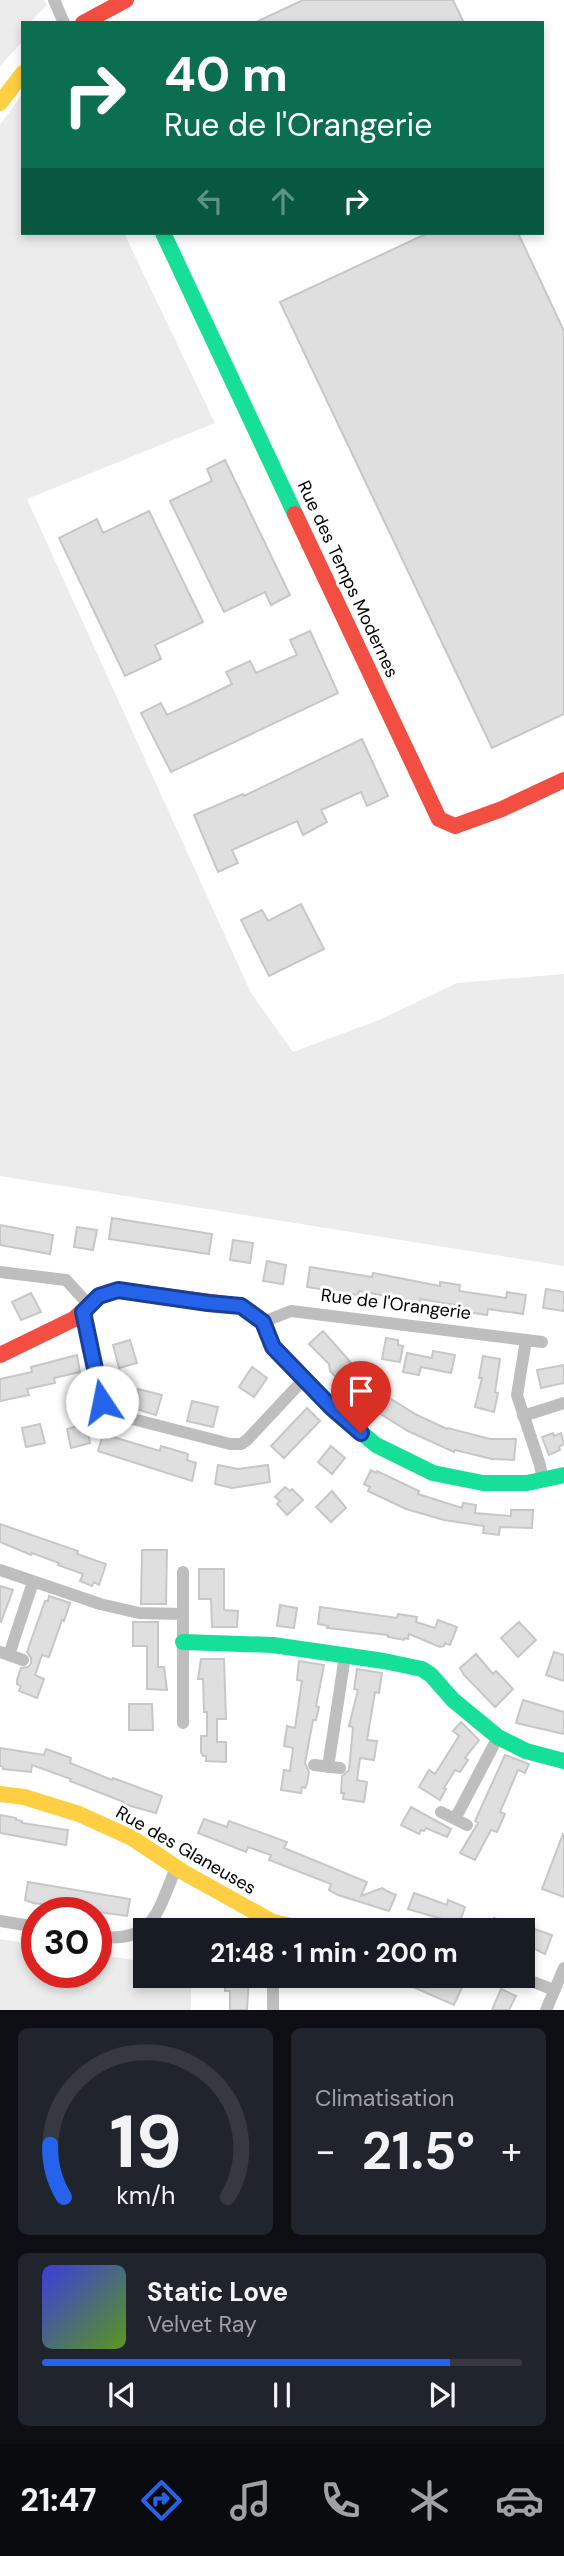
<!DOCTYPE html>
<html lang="fr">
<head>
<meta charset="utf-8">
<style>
  :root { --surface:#171b24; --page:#20242c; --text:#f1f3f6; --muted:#9ea1a6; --line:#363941; --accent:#2563eb }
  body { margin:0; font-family:"DM Sans",sans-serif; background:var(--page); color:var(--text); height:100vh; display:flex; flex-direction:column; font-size:26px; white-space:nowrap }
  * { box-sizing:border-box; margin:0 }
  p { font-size:23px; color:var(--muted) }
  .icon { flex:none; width:38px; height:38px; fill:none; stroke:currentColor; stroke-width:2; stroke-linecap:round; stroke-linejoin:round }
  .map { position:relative; height:2010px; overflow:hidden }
  .panel { display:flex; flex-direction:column; gap:18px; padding:18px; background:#0d0f14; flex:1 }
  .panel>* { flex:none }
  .banner { position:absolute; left:21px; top:21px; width:523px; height:214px; border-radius:0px; box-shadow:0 4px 10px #0003; background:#0b6e4f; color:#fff; overflow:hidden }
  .speed { position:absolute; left:21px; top:1897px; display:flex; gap:14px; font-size:35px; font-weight:700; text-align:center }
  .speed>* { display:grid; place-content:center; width:91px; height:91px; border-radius:50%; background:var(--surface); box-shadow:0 4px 10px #0003; line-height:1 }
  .speed .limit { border:10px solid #d22; background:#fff; color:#111 }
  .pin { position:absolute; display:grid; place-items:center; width:60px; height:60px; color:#fff; margin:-72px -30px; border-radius:50% 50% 50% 0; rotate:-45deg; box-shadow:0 0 7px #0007 }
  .pin .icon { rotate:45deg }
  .me { position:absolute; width:77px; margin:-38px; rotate:349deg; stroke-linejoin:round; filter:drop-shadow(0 0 5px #0008) }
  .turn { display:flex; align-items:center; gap:24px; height:147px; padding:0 28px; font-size:32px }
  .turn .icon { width:91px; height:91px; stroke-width:2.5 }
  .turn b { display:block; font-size:49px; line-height:60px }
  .lanes { display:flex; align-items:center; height:66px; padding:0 28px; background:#0003; justify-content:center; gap:35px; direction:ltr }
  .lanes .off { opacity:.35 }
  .big { font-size:52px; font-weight:700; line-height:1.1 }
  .panel .tile { flex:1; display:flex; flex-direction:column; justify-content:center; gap:10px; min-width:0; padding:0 24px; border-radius:10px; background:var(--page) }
  .panel .dial { align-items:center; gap:0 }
  .dial svg { height:182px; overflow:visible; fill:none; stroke:var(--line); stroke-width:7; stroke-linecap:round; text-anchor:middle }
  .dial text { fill:var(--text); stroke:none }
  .song { display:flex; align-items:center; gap:21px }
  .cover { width:84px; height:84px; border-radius:10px; background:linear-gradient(135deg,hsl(240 70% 55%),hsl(90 70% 35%)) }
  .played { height:7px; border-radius:4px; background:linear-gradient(90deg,var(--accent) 85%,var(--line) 85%) }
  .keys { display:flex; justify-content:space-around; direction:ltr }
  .heat { display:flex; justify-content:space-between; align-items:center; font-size:38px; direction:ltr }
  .panel .tiles { flex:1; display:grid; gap:18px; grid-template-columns:1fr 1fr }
  .tile:last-child { grid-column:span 2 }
  .trip { position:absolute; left:133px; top:1918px; width:402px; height:70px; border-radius:0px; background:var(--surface); box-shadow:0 4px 10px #0003; font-weight:700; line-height:70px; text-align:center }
  .tab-bar { display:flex; height:112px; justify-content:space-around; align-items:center; background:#090b0e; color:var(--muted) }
  .tab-bar .icon { width:49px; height:49px }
  .tab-bar .active { color:var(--accent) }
  .tab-bar b { font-size:32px; color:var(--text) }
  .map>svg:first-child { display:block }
  .green { fill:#ececec }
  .building { fill:#dfdfdf; stroke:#c7c7c7; stroke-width:2 }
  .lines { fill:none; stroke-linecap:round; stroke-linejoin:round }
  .street { stroke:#bebebe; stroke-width:12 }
  .fast { stroke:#16e098; stroke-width:16 }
  .slow { stroke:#ffcf43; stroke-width:16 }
  .jam { stroke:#f24e42; stroke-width:16 }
  .route-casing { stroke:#184099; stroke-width:18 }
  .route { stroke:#2563eb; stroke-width:12 }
  .labels { text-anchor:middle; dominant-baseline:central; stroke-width:6; stroke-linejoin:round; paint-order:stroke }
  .street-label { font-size:18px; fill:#000; stroke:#fff }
</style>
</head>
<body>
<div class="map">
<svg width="564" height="2010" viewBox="0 0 564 2010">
  <rect width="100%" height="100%" fill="#fff"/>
  <path class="green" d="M0,0H44L47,5L29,23H23V41L0,66Z
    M23,93V233H124L215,423L27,499L251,993L293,1052L379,1020L457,983L564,974V1266L0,1176V125Z
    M0,1939L37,1945V1972H96V1954L145,1962V1976H191V2010H0Z"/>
  <path class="building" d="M303,0H453L464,23H254Z
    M428,233H518L564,331V714L492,748L280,302Z
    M225,460L290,595L271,605L265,592L224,612L170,501L212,481L207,469Z
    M149,511L203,622L155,645L161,659L125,676L59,538L97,519L103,533Z
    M310,631L338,693L171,772L141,713L161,703L167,715L195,702L232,684L226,672L250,661L256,673L297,655L290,640Z
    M362,739L388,796L367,806L361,792L321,810L327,822L303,835L297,821L232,850L238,863L218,872L194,815L243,794L244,796Z
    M301,904L324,949L269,976L241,920L262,910L268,921Z
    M112,1218L212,1234L209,1254L109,1239Z
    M0,1225L53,1235L50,1254L0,1245Z
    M77,1227L97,1230L93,1250L74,1247Z
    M233,1240L253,1243L250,1263L230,1260Z
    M267,1261L286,1265L283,1284L263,1281Z
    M310,1267L372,1277L373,1273L440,1286V1282L460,1285L459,1291L506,1298L507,1292L526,1295L523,1314L488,1309L487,1315L467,1312L468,1307L420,1299V1302L359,1291L358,1295L307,1287Z
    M546,1289L564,1292V1311L543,1308Z
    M31,1293L41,1312L21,1320L12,1302Z
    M323,1331L368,1382L371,1378L385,1391L383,1394L417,1415L447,1429L448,1428L490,1439H516L514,1460L492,1459L455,1450L454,1452L408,1431L379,1413L346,1383L343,1385L330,1371L329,1364L309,1344Z
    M386,1338L398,1340V1345L403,1346L400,1362L382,1359Z
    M130,1340L137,1363L119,1368L113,1345Z
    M433,1351L455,1355L451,1373L421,1367L419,1375L403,1372L407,1353L432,1358Z
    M77,1355L80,1372L54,1378L55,1383L27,1389L29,1395L0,1401V1379L32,1372L31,1367Z
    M483,1356L500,1359L495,1392L498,1393L494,1412L475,1407L482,1378H479Z
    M564,1365V1383L541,1388L537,1370Z
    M252,1367L267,1378L254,1397L239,1387Z
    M138,1389L162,1395L156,1415L133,1408Z
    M192,1401L218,1407L213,1427L187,1421Z
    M307,1408L320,1421L284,1458L271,1446Z
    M40,1424L45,1443L26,1447L22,1428Z
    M86,1424L90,1443L71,1448L67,1429Z
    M553,1433L554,1436L561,1433L564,1444L559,1447L560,1450L549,1455L542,1437Z
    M103,1434L160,1451L161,1446L188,1454L187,1460L196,1463L192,1481L98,1451Z
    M331,1446L345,1458L332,1474L318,1462Z
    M218,1465L238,1469L268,1465L270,1482L232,1488L215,1484Z
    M371,1470L376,1473L377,1471L419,1491L418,1494L462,1508L463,1503L476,1505L475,1513L511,1516V1510H533L532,1528L500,1527L499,1535L483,1533L484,1526L444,1520L406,1509L368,1491L370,1487L364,1484Z
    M285,1487L290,1491L292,1489L303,1500L287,1515L277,1504L280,1501L275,1497Z
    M332,1491L346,1508L331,1522L316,1507Z
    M0,1524L78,1551L77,1554L106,1564L99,1585L94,1582L92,1586L80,1581L83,1574L58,1565L59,1563L32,1553L31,1555L0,1542Z
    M142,1550H167L166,1604H141Z
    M199,1569H224V1610L238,1611L237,1627H212L211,1599H199Z
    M0,1586L13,1590L1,1622L0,1621Z
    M49,1596L70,1603L64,1621L62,1620L49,1657L42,1655L35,1675L44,1679L37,1698L19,1691L21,1686L17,1684V1680L21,1668L28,1667L31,1663V1658L27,1652L45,1601H48Z
    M280,1605L297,1608L294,1628L277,1626Z
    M320,1607L397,1618L398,1614L417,1617L416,1622L435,1628L438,1620L457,1627L450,1645L445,1643L444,1646L440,1647L409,1634L408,1639L405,1638L404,1640L388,1637V1635L327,1628L328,1626L318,1624Z
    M133,1622H158V1667H164L167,1690L147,1689V1646H133Z
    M519,1622L536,1640L518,1657L501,1638Z
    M554,1652L564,1655V1681L546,1675Z
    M476,1654L493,1674L496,1671L513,1689L495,1707L464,1675L460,1668Z
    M201,1659H224L226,1719H217V1742H226V1762L206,1761V1756H203L201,1752V1736H207V1712H204L203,1679H198Z
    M299,1661L324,1665L316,1706L319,1707L316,1720H313L305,1763L309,1772L307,1784L305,1788L302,1787L301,1793L281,1790L284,1770L290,1771L293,1748L284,1746L287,1726L295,1728L302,1681L297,1680Z
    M357,1669L382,1673L379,1693L375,1692L367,1740L377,1741L374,1760L360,1758L357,1780L367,1782L364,1802L343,1799L344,1793H341L342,1776L349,1770L353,1727L349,1726L358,1690L354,1689Z
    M523,1700L564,1712V1734L516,1723Z
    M129,1704H152L153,1730H129Z
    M461,1722L479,1740L465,1758L468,1760L460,1772L455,1770L444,1788L446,1789L440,1800L419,1787L429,1770L435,1774L459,1736L453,1731Z
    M0,1748L44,1755L46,1749L71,1758L70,1763L112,1780L113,1778L162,1796L156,1813L123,1804L124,1802L70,1781L71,1779L32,1765L31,1772L3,1769V1767L0,1766Z
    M505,1755L529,1764L525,1773L518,1770L500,1812L505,1814L497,1832L491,1830L475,1860L460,1853L478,1823L475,1821Z
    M411,1807L451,1829L447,1837L426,1828L424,1831L421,1830L419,1834L401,1825Z
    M0,1815L16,1818V1820L22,1821V1823L68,1830L66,1845L0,1833Z
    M204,1819L227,1827L229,1821L287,1842L284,1848L367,1882L361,1896L382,1888L387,1891L396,1895L389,1911L338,1895L329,1890L331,1884L269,1860L271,1855L248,1847L246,1852L198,1833Z
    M563,1834H564V1897L542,1889Z
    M28,1882L130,1899L127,1916L33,1903L25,1900Z
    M414,1893L447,1905L448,1900L465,1907L459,1924L408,1909Z
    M494,1918L523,1929V1925L552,1935L545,1954L523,1943V1930H490Z
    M225,1976H249L247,2010H230V1991H225Z
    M388,1976H446L464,1983L454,2005Z
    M501,1989L516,1996L509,2010H492Z"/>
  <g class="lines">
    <path class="street" d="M54,0L64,23
      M0,1272L66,1280L89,1305
      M84,1312L102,1402L107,1409L117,1415L230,1444H241L247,1440L304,1379
      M263,1322L291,1311L526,1340L517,1395L540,1465L543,1481
      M526,1340L542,1342
      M523,1416L564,1403
      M0,1570L100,1604L139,1613L183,1614
      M0,1652L23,1660
      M9,1655L33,1582
      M183,1723V1572
      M314,1765L340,1768
      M328,1767L345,1656
      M441,1812L467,1825
      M455,1819L498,1737
      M0,1921L37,1927
      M96,1936C154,1945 157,1912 176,1868
      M518,1976L554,1990
      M273,2010V1976
      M546,2010L564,1968"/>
    <path class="fast" d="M163,233L295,514
      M288,1362L332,1408L376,1445L433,1473L483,1483H527L564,1475
      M183,1642L273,1645L384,1661L422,1669L431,1675L453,1700L498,1737L526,1751L564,1761"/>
    <path class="slow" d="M0,103L23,73
      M0,1794L24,1797L79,1814L132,1838L183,1872L273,1922L311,1930"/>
    <path class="jam" d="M83,23L126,0
      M295,514L439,819L455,826L502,809L564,780
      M0,1355L74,1319L99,1296L119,1290L241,1306L263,1322L273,1347L288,1362"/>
  </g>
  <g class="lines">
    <g class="route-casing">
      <path id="route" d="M102,1402L83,1312L99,1296L118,1290L208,1303L241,1306L263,1322L273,1347L332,1408L361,1433"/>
    </g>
    <use href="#route" class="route"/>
  </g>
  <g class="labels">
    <g class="street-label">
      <text transform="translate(348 579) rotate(65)">Rue des Temps Modernes</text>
      <text transform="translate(396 1304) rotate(7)">Rue de l'Orangerie</text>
      <text transform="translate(186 1850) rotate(30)">Rue des Glaneuses</text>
    </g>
  </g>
</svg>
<div class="speed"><div class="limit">30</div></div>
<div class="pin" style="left:361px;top:1433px;background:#d93025"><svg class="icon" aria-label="arrive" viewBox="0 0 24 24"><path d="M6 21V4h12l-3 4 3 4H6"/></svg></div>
<svg class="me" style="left:102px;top:1402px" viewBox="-20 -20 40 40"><circle r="19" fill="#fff"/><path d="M0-13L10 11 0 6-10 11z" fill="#2563eb"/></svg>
<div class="trip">21:48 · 1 min · 200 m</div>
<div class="banner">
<div class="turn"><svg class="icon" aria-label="right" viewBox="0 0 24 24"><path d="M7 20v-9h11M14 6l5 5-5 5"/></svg><div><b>40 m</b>Rue de l'Orangerie</div></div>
<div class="lanes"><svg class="icon off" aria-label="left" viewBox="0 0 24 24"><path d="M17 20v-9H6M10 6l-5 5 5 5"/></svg><svg class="icon off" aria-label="ahead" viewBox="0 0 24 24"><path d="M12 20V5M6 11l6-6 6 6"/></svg><svg class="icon" aria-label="right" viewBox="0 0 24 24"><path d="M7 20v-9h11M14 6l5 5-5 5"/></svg></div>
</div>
</div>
<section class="panel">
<div class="tiles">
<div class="tile dial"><svg viewBox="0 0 100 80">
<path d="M14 69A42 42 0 1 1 86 69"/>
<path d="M14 69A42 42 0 0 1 8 46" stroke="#2563eb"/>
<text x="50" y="56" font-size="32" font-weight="700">19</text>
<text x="50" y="72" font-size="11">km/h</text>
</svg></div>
<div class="tile"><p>Climatisation</p>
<div class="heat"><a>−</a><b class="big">21.5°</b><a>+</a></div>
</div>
<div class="tile">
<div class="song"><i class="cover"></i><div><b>Static Love</b><p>Velvet Ray</p></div></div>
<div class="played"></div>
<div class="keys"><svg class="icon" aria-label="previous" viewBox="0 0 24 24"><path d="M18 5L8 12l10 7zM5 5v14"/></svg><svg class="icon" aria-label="pause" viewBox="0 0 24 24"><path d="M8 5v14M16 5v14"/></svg><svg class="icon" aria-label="next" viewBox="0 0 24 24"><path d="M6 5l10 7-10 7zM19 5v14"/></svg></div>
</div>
</div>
</section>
<nav class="tab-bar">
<b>21:47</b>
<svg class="icon active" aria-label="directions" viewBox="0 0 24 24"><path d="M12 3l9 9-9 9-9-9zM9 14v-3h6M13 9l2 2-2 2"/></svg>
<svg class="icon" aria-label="music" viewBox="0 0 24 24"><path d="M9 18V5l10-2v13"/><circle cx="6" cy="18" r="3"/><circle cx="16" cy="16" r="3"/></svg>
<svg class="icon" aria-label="phone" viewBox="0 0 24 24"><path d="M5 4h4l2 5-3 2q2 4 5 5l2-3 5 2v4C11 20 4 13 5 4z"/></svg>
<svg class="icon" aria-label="climate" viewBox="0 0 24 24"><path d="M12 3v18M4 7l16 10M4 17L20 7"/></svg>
<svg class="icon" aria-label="car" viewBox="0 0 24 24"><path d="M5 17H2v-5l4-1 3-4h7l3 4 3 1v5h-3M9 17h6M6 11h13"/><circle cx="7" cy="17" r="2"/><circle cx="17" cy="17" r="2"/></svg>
</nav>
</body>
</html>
